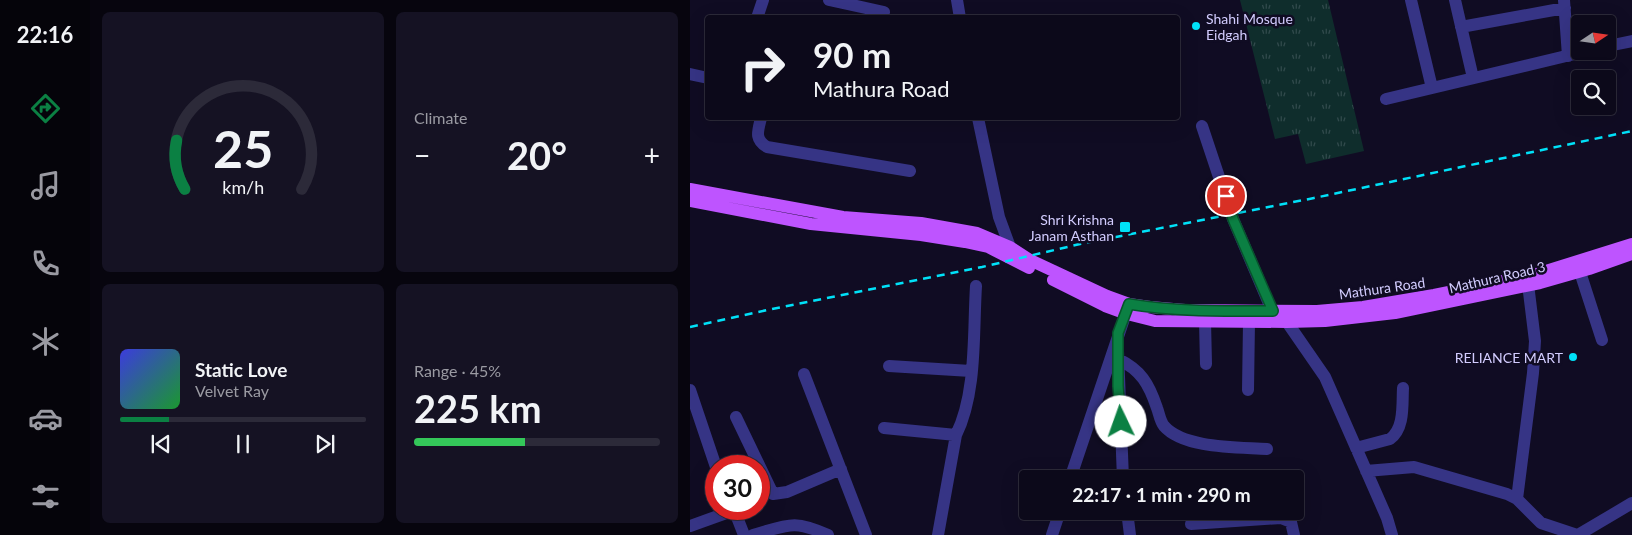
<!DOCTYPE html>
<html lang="en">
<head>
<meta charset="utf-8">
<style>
  :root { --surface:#0c091a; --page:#151223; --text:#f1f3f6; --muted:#9a9aa2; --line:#2c2a39; --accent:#0b8043 }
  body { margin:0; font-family:Lato,sans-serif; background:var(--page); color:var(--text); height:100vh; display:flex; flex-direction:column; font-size:19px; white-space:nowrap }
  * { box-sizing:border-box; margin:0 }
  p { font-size:16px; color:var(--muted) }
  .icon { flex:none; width:28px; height:28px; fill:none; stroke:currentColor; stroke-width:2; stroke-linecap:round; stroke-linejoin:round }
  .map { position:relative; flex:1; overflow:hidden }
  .details { display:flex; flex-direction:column; gap:12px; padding:12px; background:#07050e; width:600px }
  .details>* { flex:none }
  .hud { position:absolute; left:15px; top:15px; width:475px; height:105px; border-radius:5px; box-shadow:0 5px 20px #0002,0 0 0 1px var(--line); background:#0c091a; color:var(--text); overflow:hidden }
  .needle { width:32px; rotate:77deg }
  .buttons { position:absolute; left:881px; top:15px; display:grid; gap:10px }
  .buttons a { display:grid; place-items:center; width:45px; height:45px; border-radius:5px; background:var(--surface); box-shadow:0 5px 20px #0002,0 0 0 1px var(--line); font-size:25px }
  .speed { position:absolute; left:15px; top:455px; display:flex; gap:10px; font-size:25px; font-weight:700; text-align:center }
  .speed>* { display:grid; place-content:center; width:65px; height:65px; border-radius:50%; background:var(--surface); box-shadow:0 5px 20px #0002,0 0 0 1px var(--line); line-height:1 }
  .speed .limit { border:8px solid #d22; background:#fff; color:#111 }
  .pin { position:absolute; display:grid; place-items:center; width:42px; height:42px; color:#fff; margin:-21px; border:2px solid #fff; border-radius:50%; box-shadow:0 1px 5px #0007 }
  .me { position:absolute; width:55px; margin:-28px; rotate:357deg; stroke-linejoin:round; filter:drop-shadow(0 0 4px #0008) }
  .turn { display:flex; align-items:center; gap:18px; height:105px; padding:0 25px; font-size:22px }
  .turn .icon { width:65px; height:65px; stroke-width:2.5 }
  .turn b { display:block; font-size:35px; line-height:42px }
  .big { font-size:38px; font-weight:700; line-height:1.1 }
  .details .tile { flex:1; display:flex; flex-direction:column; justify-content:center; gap:8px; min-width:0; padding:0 18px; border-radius:8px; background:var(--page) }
  .details .dial { align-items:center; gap:0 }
  .dial svg { height:130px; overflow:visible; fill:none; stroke:var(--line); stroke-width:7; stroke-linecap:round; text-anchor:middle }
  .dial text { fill:var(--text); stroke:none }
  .song { display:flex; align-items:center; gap:15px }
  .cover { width:60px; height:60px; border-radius:8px; background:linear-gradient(135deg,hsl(240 70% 55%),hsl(130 70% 35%)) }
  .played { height:5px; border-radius:2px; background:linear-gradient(90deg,var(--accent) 20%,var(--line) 20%) }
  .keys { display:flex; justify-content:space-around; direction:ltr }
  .heat { display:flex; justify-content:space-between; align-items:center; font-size:28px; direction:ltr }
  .charge { height:8px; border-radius:4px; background:linear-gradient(90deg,#34c759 45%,var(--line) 0) }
  .details .tiles { flex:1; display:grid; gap:12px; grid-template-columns:repeat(2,1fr) }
  .trip { position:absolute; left:329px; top:470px; width:285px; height:50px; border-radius:5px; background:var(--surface); box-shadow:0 5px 20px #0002,0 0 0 1px var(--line); font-weight:700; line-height:50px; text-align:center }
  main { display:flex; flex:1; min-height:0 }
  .menu { display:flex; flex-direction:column; width:90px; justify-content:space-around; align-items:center; background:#05040a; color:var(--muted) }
  .menu .icon { width:35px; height:35px }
  .menu .active { color:var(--accent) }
  .menu b { font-size:22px; color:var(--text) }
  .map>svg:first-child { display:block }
  .park { fill:url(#park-tufts) }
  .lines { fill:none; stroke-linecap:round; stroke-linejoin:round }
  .minor { stroke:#363485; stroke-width:12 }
  .major { stroke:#be54ff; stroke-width:12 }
  .rail { stroke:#00e1f8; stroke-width:2.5; stroke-dasharray:8 6; stroke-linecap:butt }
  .route-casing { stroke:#07532c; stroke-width:12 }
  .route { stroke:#0b8043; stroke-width:9 }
  .poi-dot { fill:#00e1f8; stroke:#100c23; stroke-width:2 }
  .labels { text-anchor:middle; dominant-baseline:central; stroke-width:5; stroke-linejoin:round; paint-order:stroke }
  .poi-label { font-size:14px; fill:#d3cdff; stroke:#100c23; text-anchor:end }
  .street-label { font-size:14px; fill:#d3cdff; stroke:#100c23 }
</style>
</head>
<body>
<main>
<nav class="menu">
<b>22:16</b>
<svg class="icon active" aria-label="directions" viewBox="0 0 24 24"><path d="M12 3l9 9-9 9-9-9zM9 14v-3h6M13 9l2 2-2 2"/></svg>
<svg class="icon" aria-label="music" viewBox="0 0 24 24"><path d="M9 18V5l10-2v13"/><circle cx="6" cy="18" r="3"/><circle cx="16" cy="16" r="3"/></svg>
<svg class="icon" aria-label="phone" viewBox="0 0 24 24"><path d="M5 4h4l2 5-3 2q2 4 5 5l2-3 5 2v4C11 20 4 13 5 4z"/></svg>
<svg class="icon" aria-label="climate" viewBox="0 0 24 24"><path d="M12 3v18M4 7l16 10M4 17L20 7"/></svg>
<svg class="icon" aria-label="car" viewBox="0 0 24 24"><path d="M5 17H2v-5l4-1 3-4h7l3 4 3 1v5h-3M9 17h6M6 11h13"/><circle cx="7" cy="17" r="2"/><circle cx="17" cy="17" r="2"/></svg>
<svg class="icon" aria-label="filters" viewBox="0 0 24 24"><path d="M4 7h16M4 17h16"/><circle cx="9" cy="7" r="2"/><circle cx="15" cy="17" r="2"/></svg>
</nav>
<section class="details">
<div class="tiles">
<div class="tile dial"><svg viewBox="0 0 100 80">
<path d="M14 69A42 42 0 1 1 86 69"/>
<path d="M14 69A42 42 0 0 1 9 39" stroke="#0b8043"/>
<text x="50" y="56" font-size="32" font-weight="700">25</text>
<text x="50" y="72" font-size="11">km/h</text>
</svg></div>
<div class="tile"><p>Climate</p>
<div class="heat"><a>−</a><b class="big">20°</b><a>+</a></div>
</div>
<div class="tile">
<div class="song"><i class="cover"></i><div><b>Static Love</b><p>Velvet Ray</p></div></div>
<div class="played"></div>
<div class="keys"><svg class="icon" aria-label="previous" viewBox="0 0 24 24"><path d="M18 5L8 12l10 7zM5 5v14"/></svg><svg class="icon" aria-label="pause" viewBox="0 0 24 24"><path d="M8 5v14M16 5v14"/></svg><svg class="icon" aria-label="next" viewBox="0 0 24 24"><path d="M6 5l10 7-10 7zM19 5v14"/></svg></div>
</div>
<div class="tile"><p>Range · 45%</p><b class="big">225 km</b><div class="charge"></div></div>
</div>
</section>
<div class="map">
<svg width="942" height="535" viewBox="0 0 942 535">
  <defs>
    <pattern id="park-tufts" width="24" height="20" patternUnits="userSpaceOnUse" patternTransform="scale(1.25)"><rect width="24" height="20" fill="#0f2d2c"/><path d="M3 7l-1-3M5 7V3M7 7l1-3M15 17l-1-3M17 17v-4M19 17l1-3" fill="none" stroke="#314a4c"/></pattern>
  </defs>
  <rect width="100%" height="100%" fill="#100c23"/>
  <path class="park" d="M550,0H638L674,151L616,164L608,134L585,139Z"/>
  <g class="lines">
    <path class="minor" d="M139,0L194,12
      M267,0L270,18
      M721,0L742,88
      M765,0L783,78
      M874,0L878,56
      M67,18L73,0
      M771,27L875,8
      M918,46L942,41
      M0,74L18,78
      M696,99L897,51
      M71,118C68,131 64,139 77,147L220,171
      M288,118L309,217L320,247
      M512,126L543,219L586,320
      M890,272L912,340
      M515,321L516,364
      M597,322L635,377L697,518L702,535
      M428,351L433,479
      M428,359C451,370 459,384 467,408C469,413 470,421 474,426C494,449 549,447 577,449
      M199,366L281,371
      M114,374L176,535
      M0,390L26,467
      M558,390L559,322
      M46,417L83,494L97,492L151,469
      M194,428L266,435
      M666,448L700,439C715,428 712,404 713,388
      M676,471L724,467L817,494L827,499L851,523L887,535
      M380,479L439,304
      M827,499L843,373L845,341L837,276
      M437,511L440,535
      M501,524L591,518L601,522L604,535
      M0,526L39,512H45L54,535
      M63,535C98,525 103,519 138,535
      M248,535L266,435C287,393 283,333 286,286
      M362,535L370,511
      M888,535L942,503"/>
    <path class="major" d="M0,189L153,217L231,223L287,233L320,247L340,260L417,296L439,304L460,307L495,310L627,311L673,307L744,295L843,275L942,244
      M0,201L121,224L231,235L275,242L298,247L339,268
      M363,280L415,306L437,314L465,321L597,322L635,321L705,313L850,283L899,269L942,254"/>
    <path class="rail" d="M0,327L77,310L292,267L390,244L624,198L942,131"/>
  </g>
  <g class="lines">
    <g class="route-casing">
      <path id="route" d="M431,422L428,386V333L439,304C487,312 535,311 583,311L543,219L536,196"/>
    </g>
    <use href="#route" class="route"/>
  </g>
  <g class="poi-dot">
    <circle cx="506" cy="26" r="5"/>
    <rect x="429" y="221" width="12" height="12" rx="2.5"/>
    <circle cx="883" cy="357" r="5"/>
  </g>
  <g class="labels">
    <g class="poi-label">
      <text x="516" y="18" text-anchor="start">Shahi Mosque<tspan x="516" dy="16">Eidgah</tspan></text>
      <text x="424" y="219">Shri Krishna<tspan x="424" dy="16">Janam Asthan</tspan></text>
      <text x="873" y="357">RELIANCE MART</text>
    </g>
    <g class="street-label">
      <text transform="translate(807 277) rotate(-13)">Mathura Road 3</text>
      <text transform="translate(692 288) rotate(-8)">Mathura Road</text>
    </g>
  </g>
</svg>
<div class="buttons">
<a><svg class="needle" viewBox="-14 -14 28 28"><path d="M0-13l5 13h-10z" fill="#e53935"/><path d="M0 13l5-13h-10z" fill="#9a9aa2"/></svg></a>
<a><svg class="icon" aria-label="search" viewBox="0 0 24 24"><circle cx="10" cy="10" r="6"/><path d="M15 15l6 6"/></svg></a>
</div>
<div class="speed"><div class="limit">30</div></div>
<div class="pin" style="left:536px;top:196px;background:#d93025"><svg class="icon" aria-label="arrive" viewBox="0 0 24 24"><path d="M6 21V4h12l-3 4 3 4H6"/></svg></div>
<svg class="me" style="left:431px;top:422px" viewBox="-20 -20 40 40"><circle r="19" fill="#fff"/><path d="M0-13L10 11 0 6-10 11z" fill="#0b8043"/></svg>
<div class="trip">22:17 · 1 min · 290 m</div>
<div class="hud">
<div class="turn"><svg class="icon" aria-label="right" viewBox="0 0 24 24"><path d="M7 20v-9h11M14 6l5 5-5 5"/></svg><div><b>90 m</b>Mathura Road</div></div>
</div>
</div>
</main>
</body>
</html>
